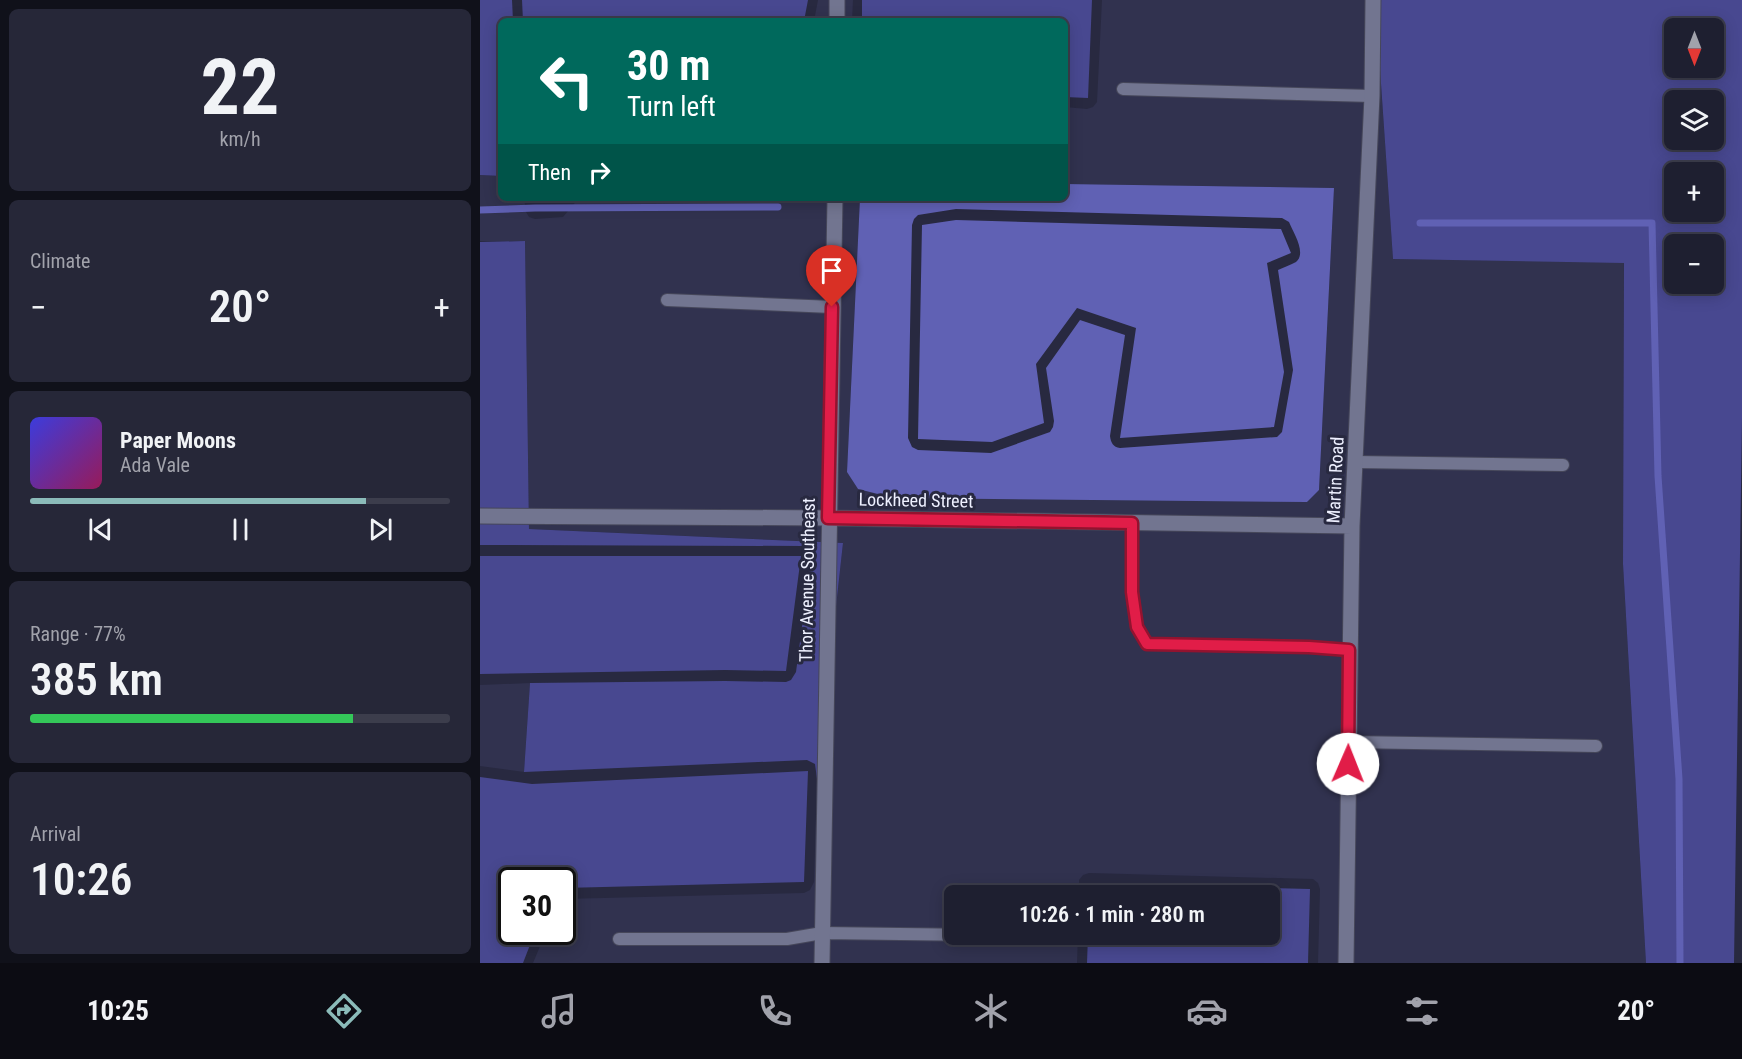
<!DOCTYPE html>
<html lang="en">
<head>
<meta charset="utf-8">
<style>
  :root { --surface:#1e1f30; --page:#262738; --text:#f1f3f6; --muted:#a1a2ab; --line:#3c3d4c; --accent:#8bbbb9 }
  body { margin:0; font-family:"Roboto Condensed",sans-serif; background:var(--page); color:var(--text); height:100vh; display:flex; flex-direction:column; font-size:22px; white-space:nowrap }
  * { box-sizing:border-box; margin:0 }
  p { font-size:20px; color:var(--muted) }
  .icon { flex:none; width:33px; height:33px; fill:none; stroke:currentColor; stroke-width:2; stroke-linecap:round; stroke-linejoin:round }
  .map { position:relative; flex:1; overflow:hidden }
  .panel { display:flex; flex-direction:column; gap:9px; padding:9px; background:#10111a; width:480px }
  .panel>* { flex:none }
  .top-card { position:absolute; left:18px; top:18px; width:570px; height:183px; border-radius:9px; box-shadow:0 3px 15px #0003,0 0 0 2px var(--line); background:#00695c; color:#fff; overflow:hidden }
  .needle { width:39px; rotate:180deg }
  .fabs { position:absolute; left:1184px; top:18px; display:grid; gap:12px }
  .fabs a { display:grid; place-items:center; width:60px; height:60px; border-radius:9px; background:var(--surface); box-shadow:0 3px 15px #0003,0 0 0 2px var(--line); font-size:30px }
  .speed { position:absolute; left:18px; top:867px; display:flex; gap:12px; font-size:30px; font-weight:700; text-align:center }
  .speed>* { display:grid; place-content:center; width:78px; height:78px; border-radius:50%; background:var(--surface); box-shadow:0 3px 15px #0003,0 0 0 2px var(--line); line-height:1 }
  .speed .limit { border:3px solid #111; border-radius:9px; background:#fff; color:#111 }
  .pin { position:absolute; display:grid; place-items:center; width:51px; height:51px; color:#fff; margin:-62px -26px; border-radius:50% 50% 50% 0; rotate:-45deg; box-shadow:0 0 6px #0007 }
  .pin .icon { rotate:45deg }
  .me { position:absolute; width:66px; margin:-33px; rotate:1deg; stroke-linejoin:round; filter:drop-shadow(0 0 4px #0008) }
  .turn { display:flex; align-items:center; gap:21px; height:126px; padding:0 30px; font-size:27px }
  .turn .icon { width:78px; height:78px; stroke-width:2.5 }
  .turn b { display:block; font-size:42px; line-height:51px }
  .then { display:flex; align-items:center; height:57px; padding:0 30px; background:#0003; gap:12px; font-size:22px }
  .big { font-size:45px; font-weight:600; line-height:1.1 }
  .panel .card { flex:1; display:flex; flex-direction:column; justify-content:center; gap:9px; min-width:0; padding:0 21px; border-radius:9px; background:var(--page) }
  .panel .dial { align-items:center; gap:0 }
  .dial b { font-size:78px; line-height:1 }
  .song { display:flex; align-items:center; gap:18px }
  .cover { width:72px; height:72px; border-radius:9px; background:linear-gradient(135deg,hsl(240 70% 55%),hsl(330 70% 35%)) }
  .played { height:6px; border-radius:3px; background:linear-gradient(90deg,var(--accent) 80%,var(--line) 80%) }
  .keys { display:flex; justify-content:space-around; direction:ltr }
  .heat { display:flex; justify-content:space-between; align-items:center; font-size:33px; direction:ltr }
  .charge { height:9px; border-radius:4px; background:linear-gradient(90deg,#34c759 77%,var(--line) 0) }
  .trip { position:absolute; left:464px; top:885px; width:336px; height:60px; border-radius:9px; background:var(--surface); box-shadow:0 3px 15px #0003,0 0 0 2px var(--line); font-weight:600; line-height:60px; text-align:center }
  .menu { display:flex; height:96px; justify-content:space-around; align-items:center; background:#0c0c13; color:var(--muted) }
  .menu .icon { width:42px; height:42px }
  .menu .active { color:var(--accent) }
  .menu b { font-size:27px; color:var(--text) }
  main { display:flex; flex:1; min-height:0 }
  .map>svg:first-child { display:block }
  .built { fill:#31324f }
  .green { fill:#484890; fill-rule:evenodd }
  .water { fill:#6061b4; fill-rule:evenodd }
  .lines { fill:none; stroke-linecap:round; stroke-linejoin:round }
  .stream { stroke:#6061b4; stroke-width:7 }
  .service-casing { stroke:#46475a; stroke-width:14 }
  .minor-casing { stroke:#46475a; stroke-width:17 }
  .service { stroke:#727590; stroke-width:12 }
  .minor { stroke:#727590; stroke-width:15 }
  .route-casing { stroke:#92132f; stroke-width:15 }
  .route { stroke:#e11d48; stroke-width:10 }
  .labels { text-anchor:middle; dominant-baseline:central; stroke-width:6; stroke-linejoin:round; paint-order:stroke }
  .street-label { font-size:18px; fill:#eef0ff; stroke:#282940 }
</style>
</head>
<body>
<main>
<section class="panel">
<div class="card dial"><b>22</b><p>km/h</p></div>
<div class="card"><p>Climate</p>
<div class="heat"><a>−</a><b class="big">20°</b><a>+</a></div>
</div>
<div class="card">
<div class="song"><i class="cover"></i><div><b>Paper Moons</b><p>Ada Vale</p></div></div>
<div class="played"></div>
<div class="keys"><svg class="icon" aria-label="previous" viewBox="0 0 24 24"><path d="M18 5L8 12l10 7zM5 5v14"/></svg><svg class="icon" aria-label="pause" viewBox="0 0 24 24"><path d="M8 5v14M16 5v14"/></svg><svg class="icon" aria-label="next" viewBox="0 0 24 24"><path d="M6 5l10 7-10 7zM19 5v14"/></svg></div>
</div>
<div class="card"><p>Range · 77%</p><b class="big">385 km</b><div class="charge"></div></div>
<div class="card"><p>Arrival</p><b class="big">10:26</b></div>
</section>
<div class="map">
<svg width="1262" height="963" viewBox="0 0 1262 963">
  <rect width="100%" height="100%" fill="#282940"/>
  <path class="built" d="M338,0H373L372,21H334Z
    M622,0H899L900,69L913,259L1144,262L1143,564L1166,963H838L840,889L838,883L833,879L609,873L603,875L599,880V895L474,896V934L598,935L597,963H53L66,932H82L83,899L324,893L330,890L334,882L337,779L363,543L49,529L45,241H0V175L21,176V198H44L46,212L49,217L55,219L83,217L99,198H380L367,471L378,489L827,502L839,490L854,188L585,184V107L607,109L613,107L617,102Z
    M50,683L44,772L0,766V685Z"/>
  <path class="green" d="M0,0H32L33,21H21V176L0,175Z
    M42,0H328L324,21H43Z
    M382,0H612L608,98L585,97V21H382Z
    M899,0H1262V418L1254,963H1166L1143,564L1144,263L913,259L900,69ZM1194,28H1233V68H1194ZM1194,100H1233V140H1194ZM1194,172H1233V212H1194ZM1194,244H1233V284H1194Z
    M45,241L49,529L363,543L337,779L335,764L327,760L44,772L50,683L245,681L306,682L311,680L316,672L331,558L329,551L324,546L0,545V242Z
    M0,556H321L306,671L245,670L0,674Z
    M328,771L324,882L83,888L82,880H32V932H55L43,963H0V777L52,784Z
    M609,884L830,889L828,963H607L608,935L789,934V896L608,895Z"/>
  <path class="water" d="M585,184L854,188L839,490L827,502L414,498L378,489L367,472L380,198H585ZM476,209L802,218L809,222C813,232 827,253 816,262C811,265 804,267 798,270L813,370L802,432L797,437L640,448C633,447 631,443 630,436L645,335L600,320L566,368L574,421L573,427L570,432L511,453L438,450L432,447L428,438L432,225L434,219L438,215Z
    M476,220L801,229L811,253L787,263L804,372L794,427L640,438L656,328L597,308L556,364L564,423L512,442L438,439L442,225Z"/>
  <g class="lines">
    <path class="stream" d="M0,210L55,208L298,207
      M940,223H1172L1178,476L1199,779L1200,963"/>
    <g class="service-casing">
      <path id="service" d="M643,89L892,96
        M187,300L352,307
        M876,462L1083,465
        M652,523V592L657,627L667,644L829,647L869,650
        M869,742L1116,746
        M139,939H307L342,933L573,936"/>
    </g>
    <g class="minor-casing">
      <path id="minor" d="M357,21V0
        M0,516L348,518L872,526
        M342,963L355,198
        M866,963L872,526L892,96L893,0"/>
    </g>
    <use href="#service" class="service"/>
    <use href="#minor" class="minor"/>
  </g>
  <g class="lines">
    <g class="route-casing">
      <path id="route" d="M352,307L348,518L652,523V592L657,627L667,644L829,647L869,650L868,764"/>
    </g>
    <use href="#route" class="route"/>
  </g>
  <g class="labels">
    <g class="street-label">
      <text transform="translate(855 480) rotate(-87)">Martin Road</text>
      <text transform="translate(436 500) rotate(1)">Lockheed Street</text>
      <text transform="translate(327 580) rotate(-89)">Thor Avenue Southeast</text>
    </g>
  </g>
</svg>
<div class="fabs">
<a><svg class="needle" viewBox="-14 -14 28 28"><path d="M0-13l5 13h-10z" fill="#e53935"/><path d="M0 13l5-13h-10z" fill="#a1a2ab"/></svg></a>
<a><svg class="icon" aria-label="layers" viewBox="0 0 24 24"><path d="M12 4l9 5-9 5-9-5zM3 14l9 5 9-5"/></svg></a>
<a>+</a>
<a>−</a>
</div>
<div class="speed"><div class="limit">30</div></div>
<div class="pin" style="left:352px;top:307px;background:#d93025"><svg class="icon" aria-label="arrive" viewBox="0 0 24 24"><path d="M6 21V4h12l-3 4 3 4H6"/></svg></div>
<svg class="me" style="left:868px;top:764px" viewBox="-20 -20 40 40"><circle r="19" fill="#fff"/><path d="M0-13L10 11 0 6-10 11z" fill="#e11d48"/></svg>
<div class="trip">10:26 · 1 min · 280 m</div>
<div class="top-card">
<div class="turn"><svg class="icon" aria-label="left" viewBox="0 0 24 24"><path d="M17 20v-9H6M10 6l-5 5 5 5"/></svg><div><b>30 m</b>Turn left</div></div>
<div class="then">Then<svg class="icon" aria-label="right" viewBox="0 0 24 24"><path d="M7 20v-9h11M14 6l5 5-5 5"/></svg></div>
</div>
</div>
</main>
<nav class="menu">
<b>10:25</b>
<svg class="icon active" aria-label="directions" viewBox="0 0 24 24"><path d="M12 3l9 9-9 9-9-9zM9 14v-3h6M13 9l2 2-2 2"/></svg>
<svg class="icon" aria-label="music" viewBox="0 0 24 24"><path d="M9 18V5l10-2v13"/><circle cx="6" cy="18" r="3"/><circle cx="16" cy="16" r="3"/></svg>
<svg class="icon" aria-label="phone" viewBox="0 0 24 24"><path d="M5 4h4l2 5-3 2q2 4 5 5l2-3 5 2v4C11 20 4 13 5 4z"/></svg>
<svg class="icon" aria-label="climate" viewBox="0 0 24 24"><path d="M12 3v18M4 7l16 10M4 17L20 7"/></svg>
<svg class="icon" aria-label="car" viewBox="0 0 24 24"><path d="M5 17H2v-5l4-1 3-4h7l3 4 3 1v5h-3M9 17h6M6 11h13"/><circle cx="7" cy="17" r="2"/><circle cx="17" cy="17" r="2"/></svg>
<svg class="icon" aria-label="filters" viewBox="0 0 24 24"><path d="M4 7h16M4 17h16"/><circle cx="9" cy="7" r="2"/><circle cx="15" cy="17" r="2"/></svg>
<b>20°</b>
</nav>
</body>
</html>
